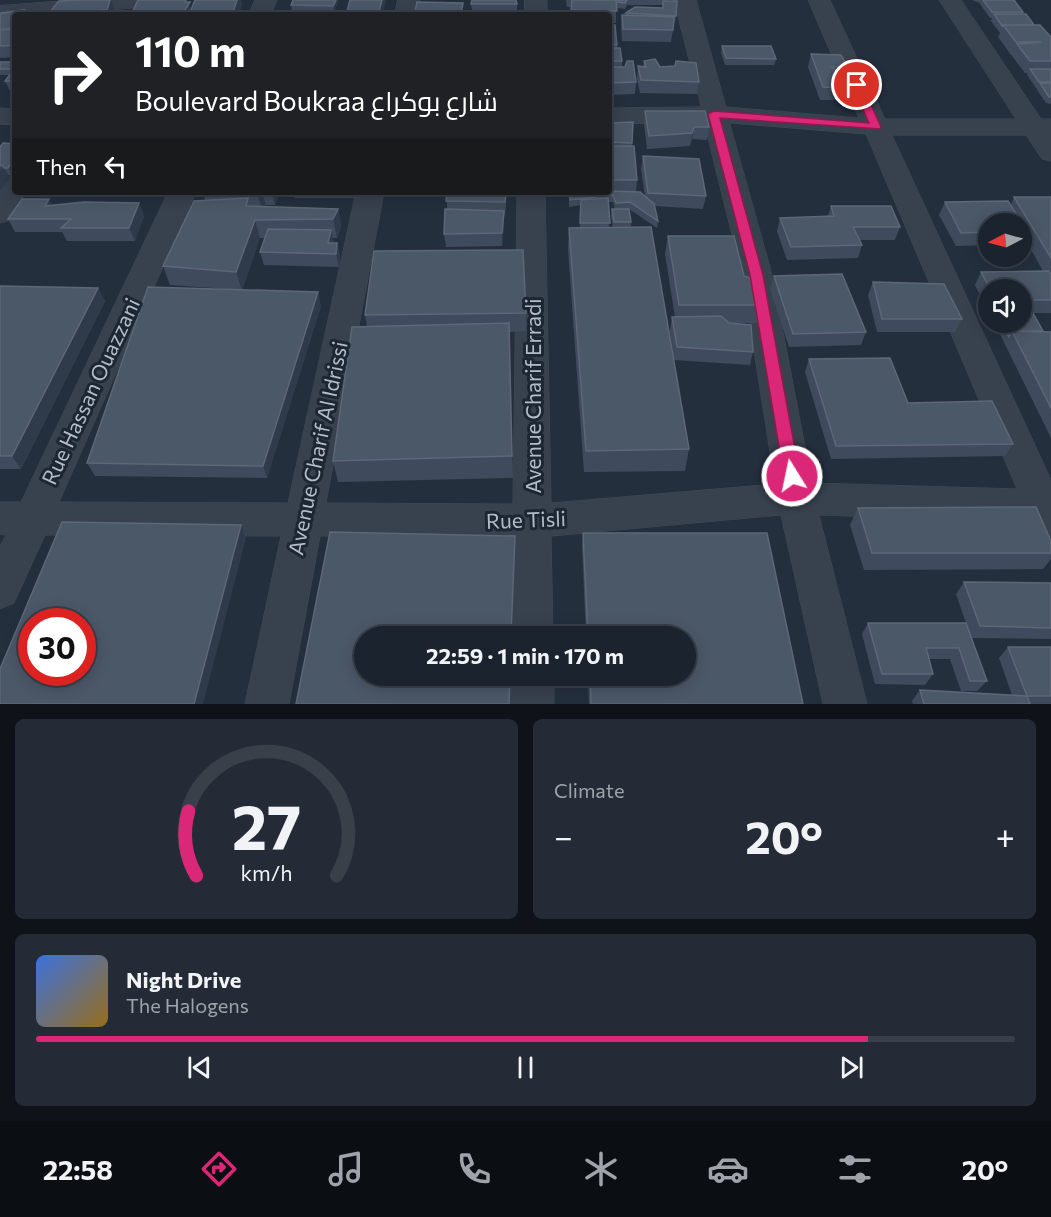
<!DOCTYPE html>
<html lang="en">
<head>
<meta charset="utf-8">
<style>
  :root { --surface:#1b232e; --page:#242b36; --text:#f1f3f6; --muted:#a0a4aa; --line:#39404a; --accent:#db2777 }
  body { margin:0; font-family:Commissioner,Cairo,sans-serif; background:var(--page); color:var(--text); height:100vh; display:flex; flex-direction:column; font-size:22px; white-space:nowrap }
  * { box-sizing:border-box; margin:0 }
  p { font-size:20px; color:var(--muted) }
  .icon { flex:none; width:33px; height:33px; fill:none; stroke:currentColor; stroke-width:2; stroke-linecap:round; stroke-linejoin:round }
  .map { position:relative; height:704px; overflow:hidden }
  .details { display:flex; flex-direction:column; gap:15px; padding:15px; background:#0f1319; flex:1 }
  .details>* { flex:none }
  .top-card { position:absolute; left:12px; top:12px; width:600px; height:183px; border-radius:6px; box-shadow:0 3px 15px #0003,0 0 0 2px var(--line); background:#202124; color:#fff; overflow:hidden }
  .needle { width:39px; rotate:264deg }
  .controls { position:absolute; left:978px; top:213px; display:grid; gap:12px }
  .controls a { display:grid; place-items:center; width:54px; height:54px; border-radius:50%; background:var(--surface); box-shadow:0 3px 15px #0003,0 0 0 2px var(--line); font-size:30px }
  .speed { position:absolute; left:18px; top:608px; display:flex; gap:12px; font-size:30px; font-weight:700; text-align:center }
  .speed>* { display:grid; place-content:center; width:78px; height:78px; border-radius:50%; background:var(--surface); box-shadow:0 3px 15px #0003,0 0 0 2px var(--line); line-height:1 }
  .speed .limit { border:9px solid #d22; background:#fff; color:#111 }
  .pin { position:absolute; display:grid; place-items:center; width:51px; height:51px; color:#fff; margin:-26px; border:3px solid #fff; border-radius:50%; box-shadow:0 2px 6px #0007 }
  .me { position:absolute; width:66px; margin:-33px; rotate:350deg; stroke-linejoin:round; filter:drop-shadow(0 0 4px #0008) }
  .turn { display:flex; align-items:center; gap:21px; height:126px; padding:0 24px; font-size:27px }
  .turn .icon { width:78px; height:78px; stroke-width:2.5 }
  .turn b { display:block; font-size:42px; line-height:51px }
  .then { display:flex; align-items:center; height:57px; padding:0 24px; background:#0003; gap:12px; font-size:22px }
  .big { font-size:45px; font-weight:700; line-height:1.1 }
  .details .widget { flex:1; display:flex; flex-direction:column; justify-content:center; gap:9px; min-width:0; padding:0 21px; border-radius:9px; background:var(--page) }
  .details .dial { align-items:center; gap:0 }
  .dial svg { height:156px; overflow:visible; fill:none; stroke:var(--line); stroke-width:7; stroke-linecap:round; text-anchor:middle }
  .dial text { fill:var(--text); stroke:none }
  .song { display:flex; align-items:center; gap:18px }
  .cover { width:72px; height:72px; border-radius:9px; background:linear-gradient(135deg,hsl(220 70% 55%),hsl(40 70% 35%)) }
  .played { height:6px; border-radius:3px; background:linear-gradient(90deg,var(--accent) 85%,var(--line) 85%) }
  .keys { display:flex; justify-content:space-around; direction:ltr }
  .heat { display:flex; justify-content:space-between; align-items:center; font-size:33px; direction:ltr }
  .details .tiles { flex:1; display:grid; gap:15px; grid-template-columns:1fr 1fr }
  .widget:last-child { grid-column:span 2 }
  .trip { position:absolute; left:354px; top:626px; width:342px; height:60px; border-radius:30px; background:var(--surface); box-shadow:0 3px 15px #0003,0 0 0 2px var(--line); font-weight:700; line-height:60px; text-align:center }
  .dock { display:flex; height:96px; justify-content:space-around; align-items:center; background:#0b0e12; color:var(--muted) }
  .dock .icon { width:42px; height:42px }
  .dock .on { color:var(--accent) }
  .dock b { font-size:27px; color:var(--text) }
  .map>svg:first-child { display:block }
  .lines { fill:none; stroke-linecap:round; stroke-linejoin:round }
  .street-casing { stroke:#414a57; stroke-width:1 }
  .street { fill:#38414e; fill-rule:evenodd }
  .wall { fill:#3f4b5c; fill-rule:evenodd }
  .shaded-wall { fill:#2f3b4b }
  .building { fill:#4b5868; stroke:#5c6777; stroke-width:1.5; fill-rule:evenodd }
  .route { fill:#db2777; stroke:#8e194d; stroke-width:1.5 }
  .labels { text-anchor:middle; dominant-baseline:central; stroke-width:6; stroke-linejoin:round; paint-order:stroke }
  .street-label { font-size:21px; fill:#b4bcc9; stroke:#1d2633 }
</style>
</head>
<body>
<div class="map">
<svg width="1051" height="704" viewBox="0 0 1051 704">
  <rect width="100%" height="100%" fill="#242f3e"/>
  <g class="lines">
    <g class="street-casing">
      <path id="street" d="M74,0H170L166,4L159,6L46,15H15V17L0,18V6Z
        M255,0H277L271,15H249Z
        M398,0H420L417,15H395Z
        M525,0H547V15H525Z
        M674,0H696L726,107L859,118L808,0H830L885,119H1016L939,0H961L1041,119H1051V161L1042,159L1026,135H892L1051,480V539L1037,534L1031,522L819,515L867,704H823L781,515L551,536L553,636H511L512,537L320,536L289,704H245L281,536L45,535L14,603L0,609V546L6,535L0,534V502H21L168,192H196L59,502L288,503L356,192H384L326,503L513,504L517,192H545L551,503L775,484L742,275L704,122L609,124V108L701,107ZM730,123L866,134L1017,489L812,483L772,275Z
        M0,108L15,109V125L0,124Z
        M15,179V192H26L10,220L0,223V189L5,181Z
        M510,675H554V704H510Z"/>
    </g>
    <use href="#street" class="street"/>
  </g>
  <path class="wall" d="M566,0H667L676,16L675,23H674L671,42L622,41L621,27L622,15L626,16V13L662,8L663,5H627L625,9L617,8L616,1V23H609V15H571V7H567Z
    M972,0H1014L1023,12L1022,14L1034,25L1051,37V104L1046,103L1037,90V88H1036L1027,75L1028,73H1025L1012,56V55H1011L998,37L1000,33L991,21L992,18H990L980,4V3Z
    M59,1L115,10L113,15H37L50,11Z
    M338,2L334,12L292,11L291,5Z
    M471,4H517V10H472Z
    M0,14L15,15V57L0,58Z
    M609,25L617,45V48L622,61V67L636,82L635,94L609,95Z
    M722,46L776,59L774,65H725L721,53Z
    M811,54L848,67L846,74L855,88L851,100H820L808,67Z
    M644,61L660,67L675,66L676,61L699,82L697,94L640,93L637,79L638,66L643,67Z
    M0,62H15V93H11L5,81L10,75H0Z
    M645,111L709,127L707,140L692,139L690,146L647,149L644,124Z
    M633,122L632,146L637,180L636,192L645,196L641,169L643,156L706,196L703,209L655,206L658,221L657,228L629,209L631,222V227L689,449L685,471L584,472L568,250L569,228H580L581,205L569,207V192H609V123ZM608,202H613L615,209H612L611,216L613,227L609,228Z
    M15,144V169L12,175H8L10,178L0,191V147Z
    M206,192H280L275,205H266L265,206L338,209L341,227L337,238H333L334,243H337L340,256L339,267L264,265L260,252L264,238H260L242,290L321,306L267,478L95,476L87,463L241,290L170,285L163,266L205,200L204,196Z
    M294,192H358L357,198H295Z
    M447,192H507L505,215H504V224L502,246L446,247L444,234L447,209Z
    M1014,197H1051V271H1043L1024,237L1022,242V224H988V245L956,246L939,215L945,202L1011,205Z
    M139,203L144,216L135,241H67L62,232H15L8,219L52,205Z
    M831,206L900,227L895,240H860L862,245L858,258L787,260L777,231L780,218L828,216Z
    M668,236L744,276L763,305L758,323H735L753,352L750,365L674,360L670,331L672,317H675L665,254Z
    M981,272L1051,274V313H1032L1043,331L1051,332V438L994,322H1022V290H988V311L975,285Z
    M774,276L866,332L861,345L789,347L770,289Z
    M873,282L962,319L955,332H877L868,295Z
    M0,286L98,288L105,301L21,469H0Z
    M526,313V331L509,332L513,478L338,482L333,461L367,326L365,315Z
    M809,359L908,403L1013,444L1005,456L831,459L805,372Z
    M858,508L1051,541V559L1043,569L864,570L850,525Z
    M583,533L803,704H589L588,675H686V636H586L582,545Z
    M964,582L1051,583V639L971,638L987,681L977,691H961L950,659H929L933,674L925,685L875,684L862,634L868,623H966L956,594Z
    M1008,647H1051V704H913L912,701L920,690L1012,695L999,658Z"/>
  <path class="shaded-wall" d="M110,0H111L115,10L113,15H109L107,10Z
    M183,0H186L188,5L190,2L193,15H182Z
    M237,0H241L242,5L239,15H232Z
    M336,0H338V2L334,12L333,6Z
    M382,0H386V2L382,15H378Z
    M24,10L26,15H20Z
    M15,22V31L6,33Z
    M694,127L692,139L690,146L692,133Z
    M15,157V169L12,175L8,168Z
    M3,166L10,178L0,191V170Z
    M262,192L266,205L262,209L258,196Z
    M272,192H280L275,205Z
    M49,199L55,212L45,206Z
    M139,203L144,216L135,241L129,228Z
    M338,209L341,227L337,238L333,219Z
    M504,211V224L502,246V233Z
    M255,220L260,238L242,290L236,272Z
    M331,230L334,243H328Z
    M337,243L340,256L339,267L336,254Z
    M98,288L105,301L21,469L12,456Z
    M318,292L321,306L267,478L263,466Z
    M241,525L246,538L203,704H194Z
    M515,536L512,636H511Z"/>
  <path class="building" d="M77,0H110L107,10L48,14L59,1Z
    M138,0H186L185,2H190L182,15H131Z
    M195,0H237L232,15H189Z
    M293,0H336L333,6L291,5Z
    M350,0H382L378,15H346Z
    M472,0H516L517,4H471Z
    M572,0H616L617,11L571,10Z
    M618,0H627L625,3L618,2Z
    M983,0H1014L1023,12H992Z
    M663,1H677L676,16L626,13L635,7L663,8Z
    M417,2L463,3L461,15H414Z
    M24,10L20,15H15V22L9,29L0,30V14L1,13Z
    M41,11H50L48,15H37Z
    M279,12L333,13L332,15H278Z
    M994,14H1026L1034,25H1003L1002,26Z
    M622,15L674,17L673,30L623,29Z
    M609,25H615L617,45H609Z
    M1003,25H1040L1051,37V61H1030L1017,44L1041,42H1016Z
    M15,29V45L0,46V30Z
    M722,46H771L776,59L726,58Z
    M609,48H620L622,61H609Z
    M811,54L841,55L848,67H832L839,73L848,74L855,88L823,87Z
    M655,59L660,67L675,66L676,61L696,63L699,82L641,80L638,66L646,67L644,61Z
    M627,61H633L636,82L609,83V67H625Z
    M0,62H15V66L13,69H0Z
    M15,68V81H5Z
    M1030,69H1051V82H1039Z
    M1040,83H1051V97H1049Z
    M645,111H705L709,127H694L692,133L649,136Z
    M633,122L632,143L609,142V123Z
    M3,143L15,144V157L8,168H4L3,166L0,165V147Z
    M609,146H634L637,180H609Z
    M643,156L699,159L706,196L648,193Z
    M609,191L640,192L654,204L658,221L630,202L616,203L613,195L570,200L569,192Z
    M206,192H272H262L258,196H204Z
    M447,192H506L505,202L446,201Z
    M1014,197H1051V258Z
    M248,198L246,206L338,209L333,219L255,220L236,272L163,266L194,201Z
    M608,198L610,223H580L581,200Z
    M22,199H49L45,206L84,202L139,203L129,228H61L71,219H8Z
    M1008,201L1027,231H1022V224H988V232L961,233L945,202Z
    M831,206H891L900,227H853L862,245L791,247L780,218L834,216Z
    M445,209L504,211L502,233L444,234Z
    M612,209H629L631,222H614Z
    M651,227L689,449L586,451L569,228Z
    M268,229L331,230L328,243H337L336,254L260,252Z
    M668,236H734L744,276L757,280L763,305H679Z
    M523,250L526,313L365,315L374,251Z
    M1049,271L1051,274V300H1022V290H991L981,272Z
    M842,274L866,332L793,334L774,276Z
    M873,282L944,284L962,319H882Z
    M0,286L98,288L12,456H0Z
    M148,287L318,292L263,466L87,463Z
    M1022,306H1029L1043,331H1012L1009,337L1001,322H1022Z
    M721,316L729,323L751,325L753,352L677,347L672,317Z
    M509,323L512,456L333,461L352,327Z
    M1012,331L1051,332V408Z
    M890,358L908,403L992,401L1013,444L836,446L809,359Z
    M1036,507L1051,541V553H872L858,508Z
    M62,522L241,525L194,704H0V669ZM32,621H82V672H32Z
    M330,532L515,536L511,636H364V675H510L509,704H296Z
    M583,533H767L803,704H591L590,675H686V636H588Z
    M964,582L1051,583V628L980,626Z
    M868,623H966L987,681H970L959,648H926L933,674H882Z
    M1008,647H1051V696H1027Z
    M920,690L1027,696L1030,704H924Z"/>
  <path class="route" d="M857,82L862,85L881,127L880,129L720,118L763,275L800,476L797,480L792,482L786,480L784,476L750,275L708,114L714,111L869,123L852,85Z"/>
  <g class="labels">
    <g class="street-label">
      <text transform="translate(90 391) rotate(-65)">Rue Hassan Ouazzani</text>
      <text transform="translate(532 396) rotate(-90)">Avenue Charif Erradi</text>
      <text transform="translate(317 448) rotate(-78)">Avenue Charif Al Idrissi</text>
      <text transform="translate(526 519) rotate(-2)">Rue Tisli</text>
    </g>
  </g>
</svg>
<div class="controls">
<a><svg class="needle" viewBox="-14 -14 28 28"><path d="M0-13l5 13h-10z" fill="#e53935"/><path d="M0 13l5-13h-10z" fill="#a0a4aa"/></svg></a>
<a><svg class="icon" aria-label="sound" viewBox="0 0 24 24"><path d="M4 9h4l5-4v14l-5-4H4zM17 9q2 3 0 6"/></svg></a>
</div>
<div class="speed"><div class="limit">30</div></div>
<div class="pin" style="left:857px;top:85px;background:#d93025"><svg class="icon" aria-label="arrive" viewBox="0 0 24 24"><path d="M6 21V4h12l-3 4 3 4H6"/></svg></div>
<svg class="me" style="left:792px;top:476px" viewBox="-20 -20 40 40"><circle r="17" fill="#db2777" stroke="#fff" stroke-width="3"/><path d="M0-11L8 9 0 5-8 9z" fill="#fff"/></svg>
<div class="trip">22:59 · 1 min · 170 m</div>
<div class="top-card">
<div class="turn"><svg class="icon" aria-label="right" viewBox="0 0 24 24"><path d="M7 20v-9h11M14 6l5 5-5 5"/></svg><div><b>110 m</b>Boulevard Boukraa شارع بوكراع</div></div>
<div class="then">Then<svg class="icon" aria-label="left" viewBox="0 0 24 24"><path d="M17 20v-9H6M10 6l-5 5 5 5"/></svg></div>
</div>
</div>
<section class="details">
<div class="tiles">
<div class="widget dial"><svg viewBox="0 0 100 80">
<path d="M14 69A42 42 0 1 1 86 69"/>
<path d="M14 69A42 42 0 0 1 10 36" stroke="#db2777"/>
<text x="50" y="56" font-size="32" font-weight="700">27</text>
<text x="50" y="72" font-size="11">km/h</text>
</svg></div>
<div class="widget"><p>Climate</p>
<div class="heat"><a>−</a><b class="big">20°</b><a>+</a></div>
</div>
<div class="widget">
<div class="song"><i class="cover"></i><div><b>Night Drive</b><p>The Halogens</p></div></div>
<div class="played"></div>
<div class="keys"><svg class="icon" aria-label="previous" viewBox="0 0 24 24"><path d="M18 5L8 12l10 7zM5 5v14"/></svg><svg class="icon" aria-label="pause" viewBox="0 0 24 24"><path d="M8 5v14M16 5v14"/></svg><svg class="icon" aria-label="next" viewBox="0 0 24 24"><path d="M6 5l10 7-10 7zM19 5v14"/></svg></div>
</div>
</div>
</section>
<nav class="dock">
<b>22:58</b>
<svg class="icon on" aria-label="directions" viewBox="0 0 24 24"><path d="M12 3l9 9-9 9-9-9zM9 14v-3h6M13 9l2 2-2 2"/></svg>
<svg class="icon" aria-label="music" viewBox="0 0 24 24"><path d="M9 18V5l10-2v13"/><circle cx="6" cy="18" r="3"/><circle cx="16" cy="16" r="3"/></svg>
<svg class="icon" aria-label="phone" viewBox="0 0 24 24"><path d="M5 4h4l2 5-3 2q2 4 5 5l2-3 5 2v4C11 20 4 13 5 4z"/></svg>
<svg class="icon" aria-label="climate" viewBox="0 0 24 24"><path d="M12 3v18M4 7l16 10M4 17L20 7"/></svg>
<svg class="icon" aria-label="car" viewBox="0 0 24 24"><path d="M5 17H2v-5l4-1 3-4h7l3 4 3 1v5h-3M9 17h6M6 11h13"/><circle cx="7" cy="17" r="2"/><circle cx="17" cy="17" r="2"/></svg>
<svg class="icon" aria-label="filters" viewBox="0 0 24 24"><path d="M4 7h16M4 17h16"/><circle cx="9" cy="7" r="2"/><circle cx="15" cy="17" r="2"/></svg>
<b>20°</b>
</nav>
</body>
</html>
